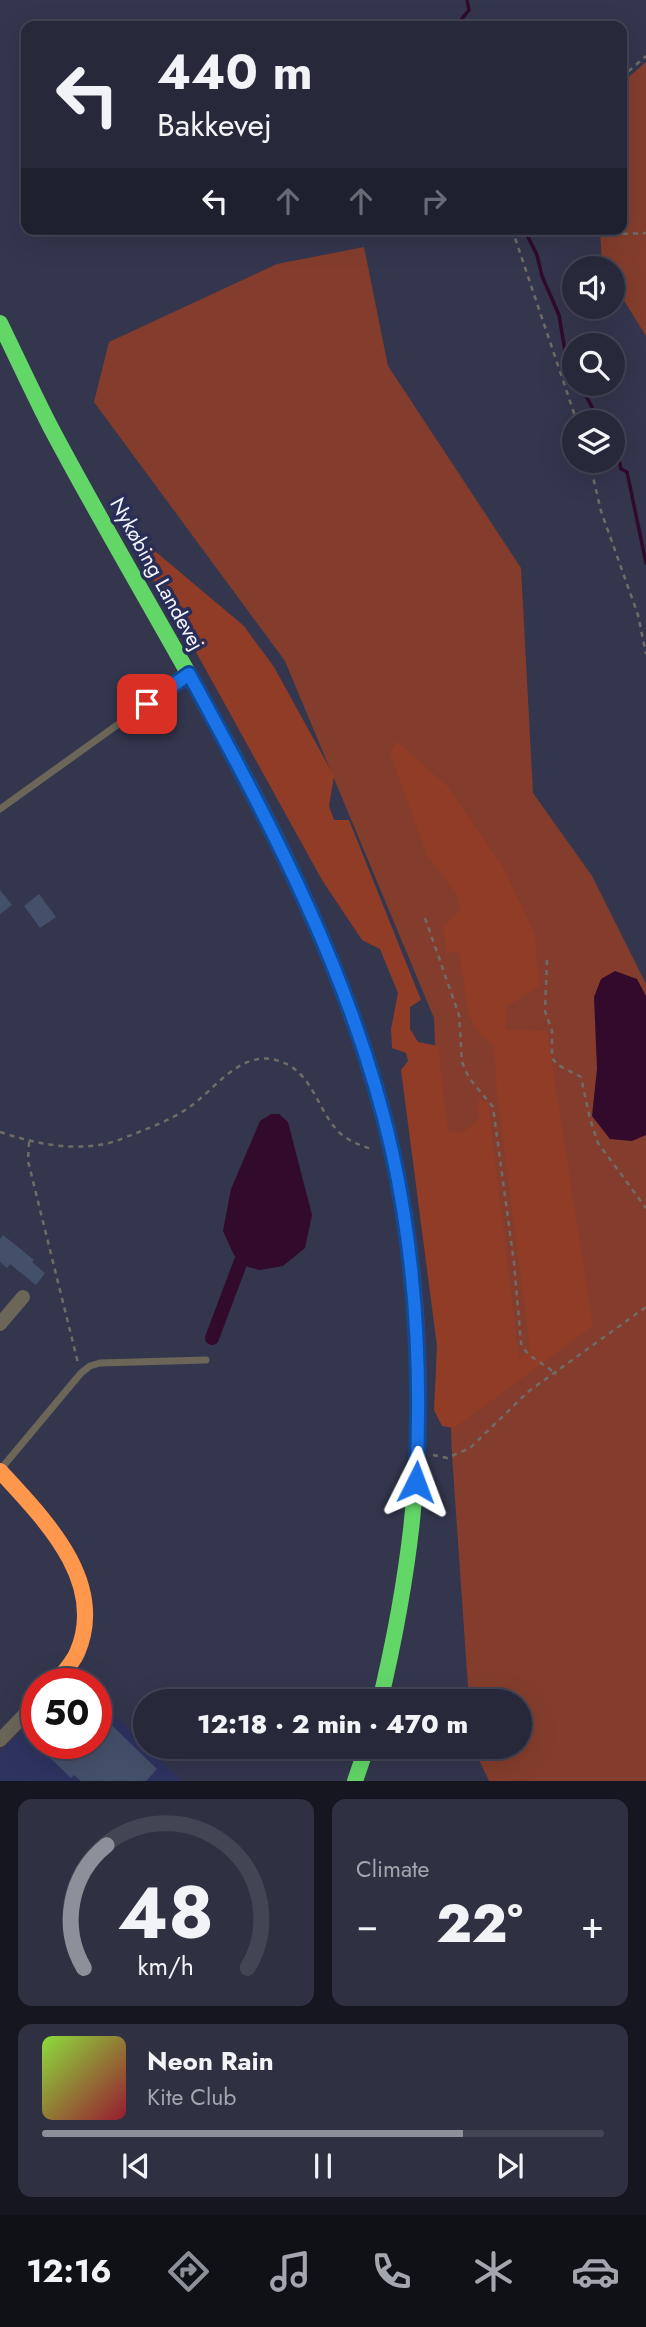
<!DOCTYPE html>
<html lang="en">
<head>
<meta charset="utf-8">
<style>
  :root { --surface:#27283a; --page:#2f3042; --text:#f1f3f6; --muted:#a4a6af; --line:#434454; --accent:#8c9099 }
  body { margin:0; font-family:Jost,sans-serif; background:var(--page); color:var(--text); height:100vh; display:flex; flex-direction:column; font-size:26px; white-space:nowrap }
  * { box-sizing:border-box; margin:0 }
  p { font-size:23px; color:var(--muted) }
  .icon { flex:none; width:38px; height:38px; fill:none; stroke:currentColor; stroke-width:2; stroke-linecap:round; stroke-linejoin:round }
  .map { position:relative; height:1781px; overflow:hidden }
  .side { display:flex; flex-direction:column; gap:18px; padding:18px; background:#151620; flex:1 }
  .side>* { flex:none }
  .banner { position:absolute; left:21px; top:21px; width:606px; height:214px; border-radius:14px; box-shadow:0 7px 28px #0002,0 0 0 2px var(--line); background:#27283a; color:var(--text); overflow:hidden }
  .controls { position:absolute; left:562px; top:256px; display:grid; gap:14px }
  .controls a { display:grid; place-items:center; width:63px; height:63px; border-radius:50%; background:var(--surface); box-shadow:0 7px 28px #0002,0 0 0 2px var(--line); font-size:35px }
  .speed { position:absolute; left:21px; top:1668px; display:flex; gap:14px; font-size:35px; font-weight:700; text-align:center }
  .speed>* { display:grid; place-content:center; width:91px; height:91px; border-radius:50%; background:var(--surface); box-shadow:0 7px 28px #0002,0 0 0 2px var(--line); line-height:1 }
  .speed .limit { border:10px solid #d22; background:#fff; color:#111 }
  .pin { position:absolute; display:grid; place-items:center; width:60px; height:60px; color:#fff; margin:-30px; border-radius:14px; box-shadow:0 4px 10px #0006 }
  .me { position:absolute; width:77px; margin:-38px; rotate:3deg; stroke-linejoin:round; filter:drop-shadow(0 0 5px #0008) }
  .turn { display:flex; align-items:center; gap:24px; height:147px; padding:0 21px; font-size:32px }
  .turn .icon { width:91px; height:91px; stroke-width:2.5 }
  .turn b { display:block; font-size:49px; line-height:60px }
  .lanes { display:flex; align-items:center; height:66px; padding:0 21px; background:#0003; justify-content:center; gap:35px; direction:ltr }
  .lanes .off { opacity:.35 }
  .big { font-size:52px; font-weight:800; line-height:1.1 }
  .side .widget { flex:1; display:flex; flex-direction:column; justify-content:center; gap:10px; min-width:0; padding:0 24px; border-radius:14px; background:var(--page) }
  .side .dial { align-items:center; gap:0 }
  .dial svg { height:182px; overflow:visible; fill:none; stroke:var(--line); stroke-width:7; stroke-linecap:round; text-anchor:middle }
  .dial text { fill:var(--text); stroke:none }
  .song { display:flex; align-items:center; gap:21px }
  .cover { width:84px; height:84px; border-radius:10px; background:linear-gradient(135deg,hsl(90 70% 55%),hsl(350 70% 35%)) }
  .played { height:7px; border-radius:4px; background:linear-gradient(90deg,var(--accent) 75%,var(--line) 75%) }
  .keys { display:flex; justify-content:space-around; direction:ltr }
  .heat { display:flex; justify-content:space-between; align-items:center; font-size:38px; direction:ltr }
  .side .tiles { flex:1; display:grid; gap:18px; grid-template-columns:1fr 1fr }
  .widget:last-child { grid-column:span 2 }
  .trip { position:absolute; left:133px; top:1689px; width:399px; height:70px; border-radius:35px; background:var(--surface); box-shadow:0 7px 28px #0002,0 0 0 2px var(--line); font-weight:800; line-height:70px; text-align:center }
  .menu { display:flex; height:112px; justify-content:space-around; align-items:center; background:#101017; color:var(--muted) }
  .menu .icon { width:49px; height:49px }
  .menu .current { color:var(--accent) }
  .menu b { font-size:32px; color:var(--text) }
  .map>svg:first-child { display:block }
  .built { fill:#2e3360 }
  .green { fill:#843d2c }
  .forest { fill:#913c27 }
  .water { fill:#310a2c }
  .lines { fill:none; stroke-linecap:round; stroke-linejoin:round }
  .stream { stroke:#310a2c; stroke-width:3.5 }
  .canal { stroke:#310a2c; stroke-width:14 }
  .building { fill:#44506a }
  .path { stroke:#6f6c67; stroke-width:2.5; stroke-dasharray:5 5; stroke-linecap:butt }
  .lane { stroke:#6b6658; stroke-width:7 }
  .street { stroke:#6b6658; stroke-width:14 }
  .fast { stroke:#63d668; stroke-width:16 }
  .slow { stroke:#ff974d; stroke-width:16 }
  .jam { stroke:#b3261e; stroke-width:16 }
  .route-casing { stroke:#114b97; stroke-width:18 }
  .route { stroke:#1a73e8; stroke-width:12 }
  .labels { text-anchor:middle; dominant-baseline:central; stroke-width:7; stroke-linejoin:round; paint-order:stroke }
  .street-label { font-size:21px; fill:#f3f5fa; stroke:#292e58 }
</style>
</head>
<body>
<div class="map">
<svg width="646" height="1781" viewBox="0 0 646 1781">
  <rect width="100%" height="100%" fill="#34364e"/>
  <path class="built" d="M96,1698L182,1781H0V1753L37,1715V1743H96Z"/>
  <path class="green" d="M646,62V336L613,283L612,268L602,267L600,229H621V88L625,80Z
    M364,247L388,366L521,568L533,793L592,876L646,984V1781H489L473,1747L520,1746V1701H469L452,1455L434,1018L285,661L94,402L109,342L277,264Z"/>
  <path class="forest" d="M150,547L244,626L274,667L334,776L329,806L334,820H349L421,1000L410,1007V1029L418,1042L438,1046L448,1131L462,1133L479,1120L478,1100L488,1102L519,1359L530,1349L497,1091L494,1046L482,1036L469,1016L459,952L447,953L443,928L460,910L457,895L427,855L390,753L397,741L448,787L503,867L535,935L539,986L506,1007V1030L547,1031L593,1326L454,1428L442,1426L434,1410L437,1346L401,1070L408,1061L406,1053L392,1048L391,1029L398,993L380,949L362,940L322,880L169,603L140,561L141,551Z"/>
  <path class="water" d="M615,971L637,979L646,996V1135L632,1141L610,1139L592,1116L597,1069L594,997L601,979Z
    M271,1114H279L288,1122L312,1215L305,1248L283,1266L260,1270L248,1267L234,1255L223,1231L231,1189L260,1121Z"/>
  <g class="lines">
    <path class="stream" d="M456,26L469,10L467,0
      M524,229L537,255L542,276L559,315L565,351L574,378
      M579,383L592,407L591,422
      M612,448L617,451L621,469L627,472L646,563"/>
    <path class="canal" d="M212,1338L241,1261"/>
  </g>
  <path class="building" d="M0,890L12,905L0,914Z
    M39,894L56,917L40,928L24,906Z
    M3,1235L34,1260L32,1262L45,1273L36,1285L10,1264L7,1268L0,1262V1239Z
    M96,1710L157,1769L146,1781H81L74,1775L71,1778L46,1754L49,1750L42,1743H96Z"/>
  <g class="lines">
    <path class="path" d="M621,78L646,56
      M512,229L577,422
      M614,229L625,234L646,233
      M589,460L601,511L638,615L646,654
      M425,918L459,1015L462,1062L469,1078L493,1107L514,1263L521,1343C527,1359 546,1363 556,1375
      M547,960L545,1011L552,1031V1058L558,1065L581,1077L590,1119L598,1143L646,1208
      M0,1132C34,1143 68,1151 104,1144C116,1142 128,1136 139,1132C157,1125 176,1117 191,1106C217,1087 240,1051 276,1060C314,1070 316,1111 341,1134C351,1142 362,1146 374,1150
      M29,1142L28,1161L78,1363
      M433,1455L447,1458L470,1448L529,1391L646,1307"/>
    <path class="lane" d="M0,809L187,675
      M0,1470L81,1373L90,1366L100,1363L206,1360"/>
    <path class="street" d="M0,1324L23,1297
      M0,1740L37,1702"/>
    <path class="fast" d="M0,323C17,358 33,393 51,428C173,658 324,875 387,1131
      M380,1701C399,1621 413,1541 417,1458
      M355,1781L367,1746"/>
    <path class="slow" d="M0,1471C44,1519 108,1582 77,1653C72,1664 62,1674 55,1684"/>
    <path class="jam" d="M387,1131C414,1238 423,1349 417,1458"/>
  </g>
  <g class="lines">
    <g class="route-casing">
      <path id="route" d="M147,704L189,674C272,826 354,981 392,1151C416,1260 422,1371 416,1482"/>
    </g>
    <use href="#route" class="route"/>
  </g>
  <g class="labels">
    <g class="street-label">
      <text transform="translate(157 574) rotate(61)">Nykøbing Landevej</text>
    </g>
  </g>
</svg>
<div class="controls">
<a><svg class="icon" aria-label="sound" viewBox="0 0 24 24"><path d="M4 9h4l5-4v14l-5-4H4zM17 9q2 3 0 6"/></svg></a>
<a><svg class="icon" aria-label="search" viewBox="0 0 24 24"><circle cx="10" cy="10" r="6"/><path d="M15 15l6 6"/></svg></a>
<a><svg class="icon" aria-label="layers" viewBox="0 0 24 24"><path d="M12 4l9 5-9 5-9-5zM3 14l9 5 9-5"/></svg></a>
</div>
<div class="speed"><div class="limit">50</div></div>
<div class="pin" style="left:147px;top:704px;background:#d93025"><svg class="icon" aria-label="arrive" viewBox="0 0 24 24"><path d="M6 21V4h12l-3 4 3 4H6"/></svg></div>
<svg class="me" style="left:416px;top:1482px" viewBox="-20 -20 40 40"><path d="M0-17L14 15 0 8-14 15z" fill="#1a73e8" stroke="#fff" stroke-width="4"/></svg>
<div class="trip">12:18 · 2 min · 470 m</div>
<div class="banner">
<div class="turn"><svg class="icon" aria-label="left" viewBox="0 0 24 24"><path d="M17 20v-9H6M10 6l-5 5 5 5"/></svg><div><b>440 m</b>Bakkevej</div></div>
<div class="lanes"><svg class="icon" aria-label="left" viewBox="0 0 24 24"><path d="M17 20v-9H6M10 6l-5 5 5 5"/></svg><svg class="icon off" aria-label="ahead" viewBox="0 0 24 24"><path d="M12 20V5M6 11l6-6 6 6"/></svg><svg class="icon off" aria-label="ahead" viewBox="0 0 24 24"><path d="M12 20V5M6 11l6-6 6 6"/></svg><svg class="icon off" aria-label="right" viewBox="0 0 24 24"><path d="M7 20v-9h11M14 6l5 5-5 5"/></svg></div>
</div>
</div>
<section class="side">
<div class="tiles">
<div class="widget dial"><svg viewBox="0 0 100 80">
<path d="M14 69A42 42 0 1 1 86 69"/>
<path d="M14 69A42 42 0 0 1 24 15" stroke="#8c9099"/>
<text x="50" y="56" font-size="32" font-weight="700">48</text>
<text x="50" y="72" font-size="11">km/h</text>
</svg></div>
<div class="widget"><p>Climate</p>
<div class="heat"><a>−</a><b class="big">22°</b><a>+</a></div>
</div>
<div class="widget">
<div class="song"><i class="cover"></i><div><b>Neon Rain</b><p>Kite Club</p></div></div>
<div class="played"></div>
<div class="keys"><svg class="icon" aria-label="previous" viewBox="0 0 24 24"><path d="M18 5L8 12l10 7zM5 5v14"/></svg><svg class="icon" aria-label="pause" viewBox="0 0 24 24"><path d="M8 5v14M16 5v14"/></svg><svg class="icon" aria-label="next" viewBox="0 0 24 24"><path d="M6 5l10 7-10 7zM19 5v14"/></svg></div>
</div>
</div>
</section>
<nav class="menu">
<b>12:16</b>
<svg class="icon current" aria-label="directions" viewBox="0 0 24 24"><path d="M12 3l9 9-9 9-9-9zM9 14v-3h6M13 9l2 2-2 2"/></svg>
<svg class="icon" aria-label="music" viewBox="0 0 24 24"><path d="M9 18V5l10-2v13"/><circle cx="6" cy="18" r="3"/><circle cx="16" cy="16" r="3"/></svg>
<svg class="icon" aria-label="phone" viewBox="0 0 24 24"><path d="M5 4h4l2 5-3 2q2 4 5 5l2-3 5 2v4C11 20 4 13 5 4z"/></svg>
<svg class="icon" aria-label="climate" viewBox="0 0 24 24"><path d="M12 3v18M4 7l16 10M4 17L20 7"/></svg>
<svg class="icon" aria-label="car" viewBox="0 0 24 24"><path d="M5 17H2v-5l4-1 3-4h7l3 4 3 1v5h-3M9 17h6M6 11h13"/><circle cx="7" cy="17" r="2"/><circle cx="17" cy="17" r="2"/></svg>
</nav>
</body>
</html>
